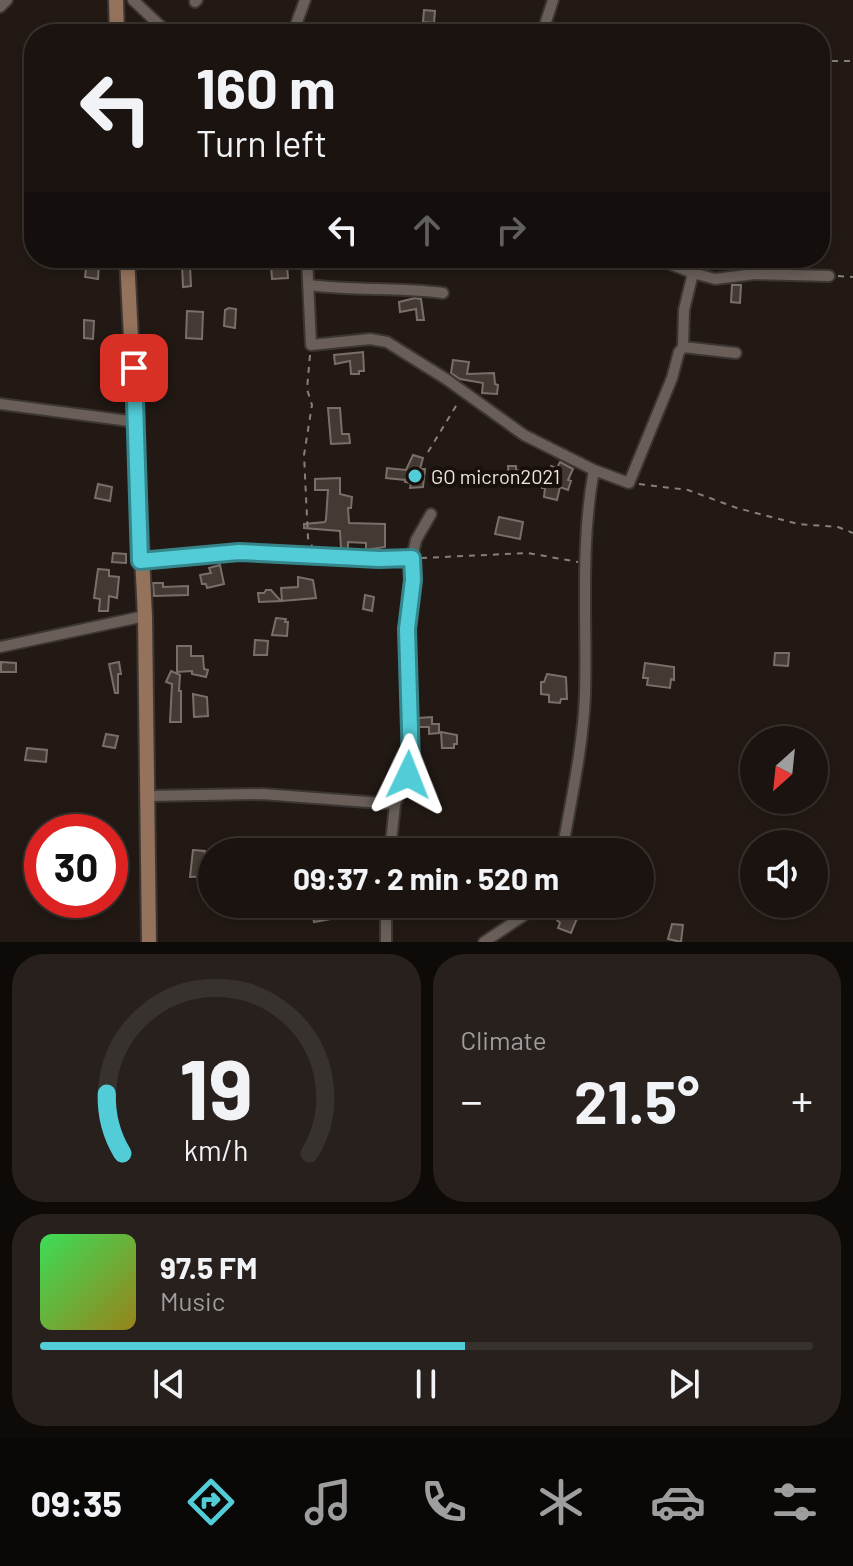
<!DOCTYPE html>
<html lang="en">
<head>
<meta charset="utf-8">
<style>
  :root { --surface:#1a130f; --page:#27201d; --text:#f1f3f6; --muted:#9f9e9e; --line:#38322f; --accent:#52ccd6 }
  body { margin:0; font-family:Barlow,sans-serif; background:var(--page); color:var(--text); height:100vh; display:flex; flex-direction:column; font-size:30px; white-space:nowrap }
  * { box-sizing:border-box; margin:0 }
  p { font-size:26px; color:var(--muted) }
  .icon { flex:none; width:44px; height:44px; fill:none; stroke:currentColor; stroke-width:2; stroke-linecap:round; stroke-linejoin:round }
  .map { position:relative; height:942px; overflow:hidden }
  .drawer { display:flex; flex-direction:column; gap:12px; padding:12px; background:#0e0a08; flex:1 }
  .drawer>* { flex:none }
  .top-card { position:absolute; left:24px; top:24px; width:806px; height:244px; border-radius:32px; box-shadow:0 4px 12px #0003,0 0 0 2px var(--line); background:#1a130f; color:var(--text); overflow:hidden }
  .needle { width:52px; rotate:207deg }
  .fabs { position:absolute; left:740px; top:726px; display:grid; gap:16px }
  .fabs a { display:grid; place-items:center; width:88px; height:88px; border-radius:50%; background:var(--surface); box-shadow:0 4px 12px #0003,0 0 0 2px var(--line); font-size:40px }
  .speed { position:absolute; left:24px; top:814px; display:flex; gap:16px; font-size:40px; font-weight:700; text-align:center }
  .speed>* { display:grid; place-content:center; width:104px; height:104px; border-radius:50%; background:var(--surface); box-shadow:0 4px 12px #0003,0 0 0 2px var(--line); line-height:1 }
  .speed .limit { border:12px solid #d22; background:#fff; color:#111 }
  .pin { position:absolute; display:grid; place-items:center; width:68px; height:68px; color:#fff; margin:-34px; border-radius:16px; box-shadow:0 4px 12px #0006 }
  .me { position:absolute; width:88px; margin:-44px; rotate:2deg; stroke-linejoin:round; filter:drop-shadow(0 0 6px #0008) }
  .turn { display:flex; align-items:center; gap:28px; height:168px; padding:0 40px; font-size:36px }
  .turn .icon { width:104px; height:104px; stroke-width:2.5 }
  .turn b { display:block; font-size:56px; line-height:68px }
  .lanes { display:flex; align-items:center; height:76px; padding:0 40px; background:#0003; justify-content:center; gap:40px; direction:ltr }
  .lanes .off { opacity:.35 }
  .big { font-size:60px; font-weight:700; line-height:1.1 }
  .drawer .widget { flex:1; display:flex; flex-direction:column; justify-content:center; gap:12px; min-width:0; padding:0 28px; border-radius:32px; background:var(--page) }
  .drawer .dial { align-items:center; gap:0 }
  .dial svg { height:208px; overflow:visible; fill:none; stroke:var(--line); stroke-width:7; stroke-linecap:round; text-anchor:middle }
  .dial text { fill:var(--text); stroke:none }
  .song { display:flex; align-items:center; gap:24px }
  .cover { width:96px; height:96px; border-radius:12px; background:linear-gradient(135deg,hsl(130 70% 55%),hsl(50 70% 35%)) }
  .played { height:8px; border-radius:4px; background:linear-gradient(90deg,var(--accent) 55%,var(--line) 55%) }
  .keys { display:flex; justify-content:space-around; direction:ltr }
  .heat { display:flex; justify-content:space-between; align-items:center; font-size:44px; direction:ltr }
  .drawer .tiles { flex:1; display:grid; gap:12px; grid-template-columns:1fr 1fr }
  .widget:last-child { grid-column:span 2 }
  .trip { position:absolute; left:198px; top:838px; width:456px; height:80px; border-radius:40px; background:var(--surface); box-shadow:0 4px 12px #0003,0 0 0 2px var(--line); font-weight:700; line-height:80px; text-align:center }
  .tab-bar { display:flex; height:128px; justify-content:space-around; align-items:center; background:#0a0806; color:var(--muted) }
  .tab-bar .icon { width:56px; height:56px }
  .tab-bar .active { color:var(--accent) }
  .tab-bar b { font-size:36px; color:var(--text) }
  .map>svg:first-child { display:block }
  .building { fill:#443a34; stroke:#7a6f68; stroke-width:2 }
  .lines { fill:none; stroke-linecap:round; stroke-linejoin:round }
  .street-casing { stroke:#3c3633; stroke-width:14 }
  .secondary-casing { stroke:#3c3633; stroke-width:18 }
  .path { stroke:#877f7b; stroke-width:2; stroke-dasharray:6 6; stroke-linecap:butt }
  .street { stroke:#695e58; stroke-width:10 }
  .secondary { stroke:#94725c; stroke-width:14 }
  .route-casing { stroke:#35858b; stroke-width:20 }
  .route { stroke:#52ccd6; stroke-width:14 }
  .poi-dot { fill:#52ccd6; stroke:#19100b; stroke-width:3 }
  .labels { text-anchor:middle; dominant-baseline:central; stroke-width:8; stroke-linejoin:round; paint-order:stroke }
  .poi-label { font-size:20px; fill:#ece6e2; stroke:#19100b; text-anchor:start }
</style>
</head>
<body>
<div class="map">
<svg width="853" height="942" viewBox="0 0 853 942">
  <rect width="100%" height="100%" fill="#221914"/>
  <path class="building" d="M424,10L435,11L434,23L423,22Z
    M87,261L99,263L98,279L85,277Z
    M182,265L190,266L191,286L183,287Z
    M271,266H287L288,278L272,279Z
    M732,285H741L740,303L731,302Z
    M415,298L421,299L424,320H417L416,309L400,312L399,302Z
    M229,308L236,309L235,328L224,326L225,310Z
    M187,311L203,312L202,339L186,338Z
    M84,320L94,321L93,339L84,338Z
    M363,352L364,371H359V374H351L350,361L335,364L334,355Z
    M453,360L469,362L467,374L494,373L495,384L498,385L497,394L482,393L483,383L460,379L451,373Z
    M328,408H340L342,434H349L350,443L331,444Z
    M413,455L423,458L420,469H425L423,487L410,488L411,483L405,482V480L386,478L387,468L406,470Z
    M560,462L573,469L568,480L571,481L568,490L560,487L557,500L544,497L545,488H542V483L525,482V486L509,484L508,466H516V470L531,472L549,473L551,466L557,468Z
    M340,478V494L352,497L351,508H348L349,523L385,524V547L366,550V543L348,542V549H341L340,531L304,528V524L325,522L326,519L328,490H315V479Z
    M98,484L112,487L110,501L95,498Z
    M499,517L523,522L520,539L495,534Z
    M113,553L126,554V563L112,562Z
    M220,565L224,584L207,588L206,584H202L200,575L211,573L209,568Z
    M98,569L109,570V576L119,577L117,598L109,596L108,611H99L100,599L94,598Z
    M298,577L313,580L316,598L282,601L281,588L298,587Z
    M153,583H163V587L188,586V595L154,596Z
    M266,590H271L281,601L259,602L258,593H264Z
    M365,595L374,597L372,611L363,609Z
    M276,618L286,619L285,622H288L287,636L272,635Z
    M255,640L268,641L267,655H254Z
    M177,646H191V656H203L204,669L208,670L206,677L192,674V671L177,672Z
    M775,653H789L788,666L774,665Z
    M1,662L16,663V672H1Z
    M119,662L121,674H118V693H115L109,664Z
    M645,663L674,667V680L671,679L670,688L647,685L648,678H643Z
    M171,671L180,675L179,691H181V722H170L172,684L166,682Z
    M547,674L566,677L567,699H561L560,703L549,702V695L541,694V682H544Z
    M193,694L207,697L208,716L194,717Z
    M432,717V724H439V733L429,734V727H418V718Z
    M441,732L457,735V744H454V748H442Z
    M106,734L118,736L115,748L103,746Z
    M27,748L47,750L46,762L25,760Z
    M193,850L205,851L203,864H212V876L190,877Z
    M328,906L331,919L314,922L311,909Z
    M565,911L578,916L571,933L558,928L560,923L557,920L560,913Z
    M672,924L683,925L681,942L668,939Z"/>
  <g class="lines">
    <g class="street-casing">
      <path id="street" d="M133,0L169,34
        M195,2L197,0
        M0,7L7,0
        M296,34L294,30L305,0
        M542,34L553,0
        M307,258L311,345L370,339L387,342L446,379L524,435L594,470L629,483L672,378L679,352L683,347L684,310L693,273L715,279L755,274L829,276
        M655,258L693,273
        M309,285C354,291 398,287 443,293
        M683,347L736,353
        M0,404L137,422
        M140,561L239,552L379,559L412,558L416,540L431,514
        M0,647L145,616
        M147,796L262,794L395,804
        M390,852L395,804L411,763L407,629L413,580L412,558
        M562,852C571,800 583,747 585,695C587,619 580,544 594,470
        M386,904V942
        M484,942L526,914L536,904"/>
    </g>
    <g class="secondary-casing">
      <path id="secondary" d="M116,0L117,34
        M127,258L145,616L149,942"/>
    </g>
    <path class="path" d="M820,61H853
      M697,264L700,258
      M838,276L853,277
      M310,355L307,389L312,405L304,455L308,538L312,546
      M428,452L459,401
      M639,484L688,490L737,508L798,524L838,527L853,533
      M421,558L528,553L578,562"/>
    <use href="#street" class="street"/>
    <use href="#secondary" class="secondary"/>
  </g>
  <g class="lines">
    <g class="route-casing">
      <path id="route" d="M134,368L140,561L239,552L379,559L412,558L413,580L407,629L411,763L408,775"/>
    </g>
    <use href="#route" class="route"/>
  </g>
  <circle class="poi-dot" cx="415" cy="476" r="8"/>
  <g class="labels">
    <g class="poi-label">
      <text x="431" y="476">GO micron2021</text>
    </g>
  </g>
</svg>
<div class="fabs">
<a><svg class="needle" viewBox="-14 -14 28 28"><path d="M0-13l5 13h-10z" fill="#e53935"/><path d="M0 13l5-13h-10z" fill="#9f9e9e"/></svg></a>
<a><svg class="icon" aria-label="sound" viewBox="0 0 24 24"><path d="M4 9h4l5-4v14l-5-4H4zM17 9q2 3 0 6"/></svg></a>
</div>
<div class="speed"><div class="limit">30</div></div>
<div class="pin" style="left:134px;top:368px;background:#d93025"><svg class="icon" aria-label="arrive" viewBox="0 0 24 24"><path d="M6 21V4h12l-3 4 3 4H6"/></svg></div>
<svg class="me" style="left:408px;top:775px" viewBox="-20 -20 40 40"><path d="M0-17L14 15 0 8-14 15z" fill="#52ccd6" stroke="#fff" stroke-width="4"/></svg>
<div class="trip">09:37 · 2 min · 520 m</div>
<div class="top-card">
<div class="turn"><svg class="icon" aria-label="left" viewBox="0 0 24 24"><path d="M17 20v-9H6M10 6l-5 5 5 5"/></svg><div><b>160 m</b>Turn left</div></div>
<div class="lanes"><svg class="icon" aria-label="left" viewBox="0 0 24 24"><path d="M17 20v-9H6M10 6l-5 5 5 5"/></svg><svg class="icon off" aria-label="ahead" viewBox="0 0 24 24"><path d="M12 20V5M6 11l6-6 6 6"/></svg><svg class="icon off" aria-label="right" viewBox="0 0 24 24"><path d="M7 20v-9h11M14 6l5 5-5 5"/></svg></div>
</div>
</div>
<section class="drawer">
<div class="tiles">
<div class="widget dial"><svg viewBox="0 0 100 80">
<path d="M14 69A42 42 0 1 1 86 69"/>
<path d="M14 69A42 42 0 0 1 8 46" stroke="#52ccd6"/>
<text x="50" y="56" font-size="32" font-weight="700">19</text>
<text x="50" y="72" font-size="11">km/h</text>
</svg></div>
<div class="widget"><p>Climate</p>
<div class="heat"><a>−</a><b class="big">21.5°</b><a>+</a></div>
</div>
<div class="widget">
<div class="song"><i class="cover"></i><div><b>97.5 FM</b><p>Music</p></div></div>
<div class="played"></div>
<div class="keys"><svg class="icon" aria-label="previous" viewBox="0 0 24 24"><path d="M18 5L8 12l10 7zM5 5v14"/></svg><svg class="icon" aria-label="pause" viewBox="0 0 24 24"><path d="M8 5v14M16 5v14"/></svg><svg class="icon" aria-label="next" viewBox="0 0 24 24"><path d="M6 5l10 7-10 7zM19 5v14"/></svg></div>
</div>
</div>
</section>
<nav class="tab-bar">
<b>09:35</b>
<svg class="icon active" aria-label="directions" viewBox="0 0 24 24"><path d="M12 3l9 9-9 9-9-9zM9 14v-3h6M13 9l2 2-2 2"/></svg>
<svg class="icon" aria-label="music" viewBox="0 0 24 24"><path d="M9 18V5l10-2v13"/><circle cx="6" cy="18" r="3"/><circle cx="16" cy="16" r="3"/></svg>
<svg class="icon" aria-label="phone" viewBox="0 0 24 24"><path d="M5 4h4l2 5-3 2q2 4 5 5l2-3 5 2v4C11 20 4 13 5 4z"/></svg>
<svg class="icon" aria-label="climate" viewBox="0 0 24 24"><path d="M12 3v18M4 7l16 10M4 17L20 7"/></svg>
<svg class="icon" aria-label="car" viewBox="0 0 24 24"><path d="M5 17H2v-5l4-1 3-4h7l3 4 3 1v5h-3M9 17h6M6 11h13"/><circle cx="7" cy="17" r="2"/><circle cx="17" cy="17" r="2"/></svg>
<svg class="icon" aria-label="filters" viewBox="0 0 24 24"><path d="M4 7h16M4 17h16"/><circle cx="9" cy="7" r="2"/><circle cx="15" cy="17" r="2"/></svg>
</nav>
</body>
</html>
